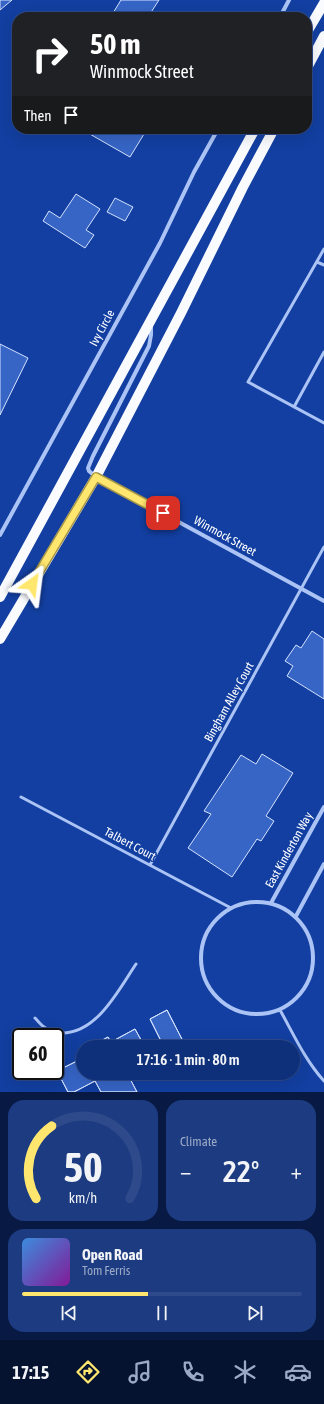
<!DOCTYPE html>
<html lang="en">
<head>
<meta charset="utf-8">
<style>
  :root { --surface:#0e2f79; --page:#1c3b80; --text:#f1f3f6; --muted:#9ba9c6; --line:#2e4a8a; --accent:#ffe76f }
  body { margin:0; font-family:"Asap Condensed",sans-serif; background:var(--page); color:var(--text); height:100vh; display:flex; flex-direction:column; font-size:15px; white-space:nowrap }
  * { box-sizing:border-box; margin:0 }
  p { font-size:13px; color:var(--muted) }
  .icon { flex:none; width:22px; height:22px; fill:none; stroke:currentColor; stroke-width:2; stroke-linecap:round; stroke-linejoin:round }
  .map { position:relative; height:1092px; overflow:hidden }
  .panel { display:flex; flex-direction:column; gap:8px; padding:8px; background:#081a43; flex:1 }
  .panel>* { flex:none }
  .top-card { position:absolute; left:12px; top:12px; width:300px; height:122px; border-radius:16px; box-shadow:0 4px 16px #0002,0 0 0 1px var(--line); background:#202124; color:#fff; overflow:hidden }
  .speed { position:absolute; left:12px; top:1028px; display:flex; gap:8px; font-size:20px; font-weight:700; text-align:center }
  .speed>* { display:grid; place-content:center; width:52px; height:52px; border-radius:50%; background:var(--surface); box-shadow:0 4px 16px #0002,0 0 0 1px var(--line); line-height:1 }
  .speed .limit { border:2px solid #111; border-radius:6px; background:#fff; color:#111 }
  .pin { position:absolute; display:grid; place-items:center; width:34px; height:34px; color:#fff; margin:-17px; border-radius:8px; box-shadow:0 2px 6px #0006 }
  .me { position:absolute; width:44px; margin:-22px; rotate:31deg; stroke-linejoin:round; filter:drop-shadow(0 0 3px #0008) }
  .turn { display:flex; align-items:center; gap:14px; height:84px; padding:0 12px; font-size:18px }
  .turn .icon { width:52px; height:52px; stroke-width:2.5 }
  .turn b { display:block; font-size:28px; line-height:34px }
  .then { display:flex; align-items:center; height:38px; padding:0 12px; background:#0003; gap:8px; font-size:15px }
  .big { font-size:30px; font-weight:600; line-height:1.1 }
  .panel .widget { flex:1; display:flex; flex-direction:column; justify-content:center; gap:6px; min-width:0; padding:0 14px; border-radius:16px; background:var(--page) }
  .panel .dial { align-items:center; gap:0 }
  .dial svg { height:104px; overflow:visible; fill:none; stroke:var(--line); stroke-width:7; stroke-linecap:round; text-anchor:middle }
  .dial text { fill:var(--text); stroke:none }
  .song { display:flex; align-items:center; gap:12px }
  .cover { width:48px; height:48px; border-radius:6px; background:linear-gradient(135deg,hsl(210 70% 55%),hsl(290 70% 35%)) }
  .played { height:4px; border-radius:2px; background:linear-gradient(90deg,var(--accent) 45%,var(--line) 45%) }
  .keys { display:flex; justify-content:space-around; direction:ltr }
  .heat { display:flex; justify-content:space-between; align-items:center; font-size:22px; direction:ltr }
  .panel .tiles { flex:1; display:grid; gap:8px; grid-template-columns:1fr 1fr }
  .widget:last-child { grid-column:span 2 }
  .trip { position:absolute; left:76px; top:1040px; width:224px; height:40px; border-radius:20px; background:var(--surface); box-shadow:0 4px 16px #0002,0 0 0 1px var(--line); font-weight:600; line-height:40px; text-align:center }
  .tab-bar { display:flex; height:64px; justify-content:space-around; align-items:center; background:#061330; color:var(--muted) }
  .tab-bar .icon { width:28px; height:28px }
  .tab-bar .on { color:var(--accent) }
  .tab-bar b { font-size:18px; color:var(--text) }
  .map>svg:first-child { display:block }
  .building { fill:#3665c6; stroke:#d4e2fe }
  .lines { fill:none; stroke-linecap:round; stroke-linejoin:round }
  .lane { stroke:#abc4f5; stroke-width:3 }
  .street { stroke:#abc4f5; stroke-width:4 }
  .primary { stroke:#f9fbff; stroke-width:10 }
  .route-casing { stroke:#a69648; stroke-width:10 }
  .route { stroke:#ffe76f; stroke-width:7 }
  .labels { text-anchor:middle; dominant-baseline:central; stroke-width:3; stroke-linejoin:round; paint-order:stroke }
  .street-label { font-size:12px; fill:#fff; stroke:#123fa1 }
</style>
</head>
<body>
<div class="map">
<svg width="324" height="1092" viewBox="0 0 324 1092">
  <rect width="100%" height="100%" fill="#123fa1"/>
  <path class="building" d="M0,0H12L0,10Z
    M121,0H159L148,17H119L113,13Z
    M81,129H142L141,132L144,134L130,157Z
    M76,194L100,209L86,230L94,235L85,248L43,221L49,211L60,218Z
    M115,198L133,207L125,221L107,212Z
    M0,344L28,358L0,415Z
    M312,631L324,639V699L287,676L293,666L285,661L296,645L301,648Z
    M262,754L293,773L266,816L274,821L261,841L257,839L232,877L188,848L211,814L204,811L241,755L256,764Z
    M167,1010L186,1047H164L150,1019Z
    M167,1010L186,1047H164L150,1019Z
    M135,1029L145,1047H89L108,1037L111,1042Z
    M135,1029L145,1047H89L108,1037L111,1042Z
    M83,1058V1073H127L137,1092H101L95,1081L74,1092H68L57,1071Z
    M83,1058V1073H127L137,1092H101L95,1081L74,1092H68L57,1071Z"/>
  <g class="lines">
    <path class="lane" d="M324,249L248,382L324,423
      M317,262L324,265
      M294,407L324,352
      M21,797L231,908
      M150,865L324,547
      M280,1010C294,1035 305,1060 324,1081
      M35,1018C38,1021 41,1025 44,1027C49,1031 55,1032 61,1033C97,1034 119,989 136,964"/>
    <path class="street" d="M280,17L289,0
      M151,325V335L149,346L93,456L88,468L89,471L96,477L324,601
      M0,535L160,243L194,172L218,129
      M201 958a56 56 0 1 1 112 0a56 56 0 1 1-112 0Z
      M271,903L324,807
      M296,916L324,864"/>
    <path class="primary" d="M307,32L324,3
      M307,68L324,36
      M0,597L255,129
      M0,639L96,477L181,313L243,187L274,129"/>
  </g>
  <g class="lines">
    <g class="route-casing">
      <path id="route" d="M32,584L96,477L163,513"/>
    </g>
    <use href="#route" class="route"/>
  </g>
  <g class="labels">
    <g class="street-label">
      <text transform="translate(102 328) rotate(-62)">Ivy Circle</text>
      <text transform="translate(225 536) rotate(29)">Winmock Street</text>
      <text transform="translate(229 702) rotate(-61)">Bingham Alley Court</text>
      <text transform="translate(130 844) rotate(28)">Talbert Court</text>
      <text transform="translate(289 850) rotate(-61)">East Kinderton Way</text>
    </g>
  </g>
</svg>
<div class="speed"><div class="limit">60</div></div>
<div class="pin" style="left:163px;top:513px;background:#d93025"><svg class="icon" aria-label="arrive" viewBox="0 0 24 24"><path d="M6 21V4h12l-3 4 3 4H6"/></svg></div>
<svg class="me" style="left:32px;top:584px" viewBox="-20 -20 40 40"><path d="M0-17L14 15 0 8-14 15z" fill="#ffe76f" stroke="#fff" stroke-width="4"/></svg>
<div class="trip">17:16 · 1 min · 80 m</div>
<div class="top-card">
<div class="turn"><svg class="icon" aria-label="right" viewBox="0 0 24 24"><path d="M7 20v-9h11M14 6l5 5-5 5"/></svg><div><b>50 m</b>Winmock Street</div></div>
<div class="then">Then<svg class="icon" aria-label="arrive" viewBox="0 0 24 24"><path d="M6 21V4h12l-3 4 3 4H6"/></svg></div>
</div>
</div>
<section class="panel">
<div class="tiles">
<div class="widget dial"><svg viewBox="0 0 100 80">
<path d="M14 69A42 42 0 1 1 86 69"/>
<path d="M14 69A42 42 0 0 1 26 13" stroke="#ffe76f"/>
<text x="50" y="56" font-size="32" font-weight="700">50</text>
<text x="50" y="72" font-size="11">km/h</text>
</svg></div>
<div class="widget"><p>Climate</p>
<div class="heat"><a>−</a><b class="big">22°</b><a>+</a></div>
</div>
<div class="widget">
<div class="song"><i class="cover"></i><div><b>Open Road</b><p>Tom Ferris</p></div></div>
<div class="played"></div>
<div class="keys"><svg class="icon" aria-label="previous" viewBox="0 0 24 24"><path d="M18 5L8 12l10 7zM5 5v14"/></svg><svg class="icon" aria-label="pause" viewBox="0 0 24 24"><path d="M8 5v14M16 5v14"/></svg><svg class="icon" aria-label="next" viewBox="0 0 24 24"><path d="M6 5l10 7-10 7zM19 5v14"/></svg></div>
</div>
</div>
</section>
<nav class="tab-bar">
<b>17:15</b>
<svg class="icon on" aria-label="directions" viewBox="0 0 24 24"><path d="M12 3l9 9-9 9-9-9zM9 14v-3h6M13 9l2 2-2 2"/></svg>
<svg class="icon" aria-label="music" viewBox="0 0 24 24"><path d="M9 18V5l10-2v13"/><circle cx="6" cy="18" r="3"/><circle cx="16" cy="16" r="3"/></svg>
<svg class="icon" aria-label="phone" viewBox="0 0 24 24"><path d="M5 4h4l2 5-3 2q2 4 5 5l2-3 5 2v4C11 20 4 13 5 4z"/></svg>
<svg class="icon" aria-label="climate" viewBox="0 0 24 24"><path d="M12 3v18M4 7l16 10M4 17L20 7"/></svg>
<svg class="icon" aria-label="car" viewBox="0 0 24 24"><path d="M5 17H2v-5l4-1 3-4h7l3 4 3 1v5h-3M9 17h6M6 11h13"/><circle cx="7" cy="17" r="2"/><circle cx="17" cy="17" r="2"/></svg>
</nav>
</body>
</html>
